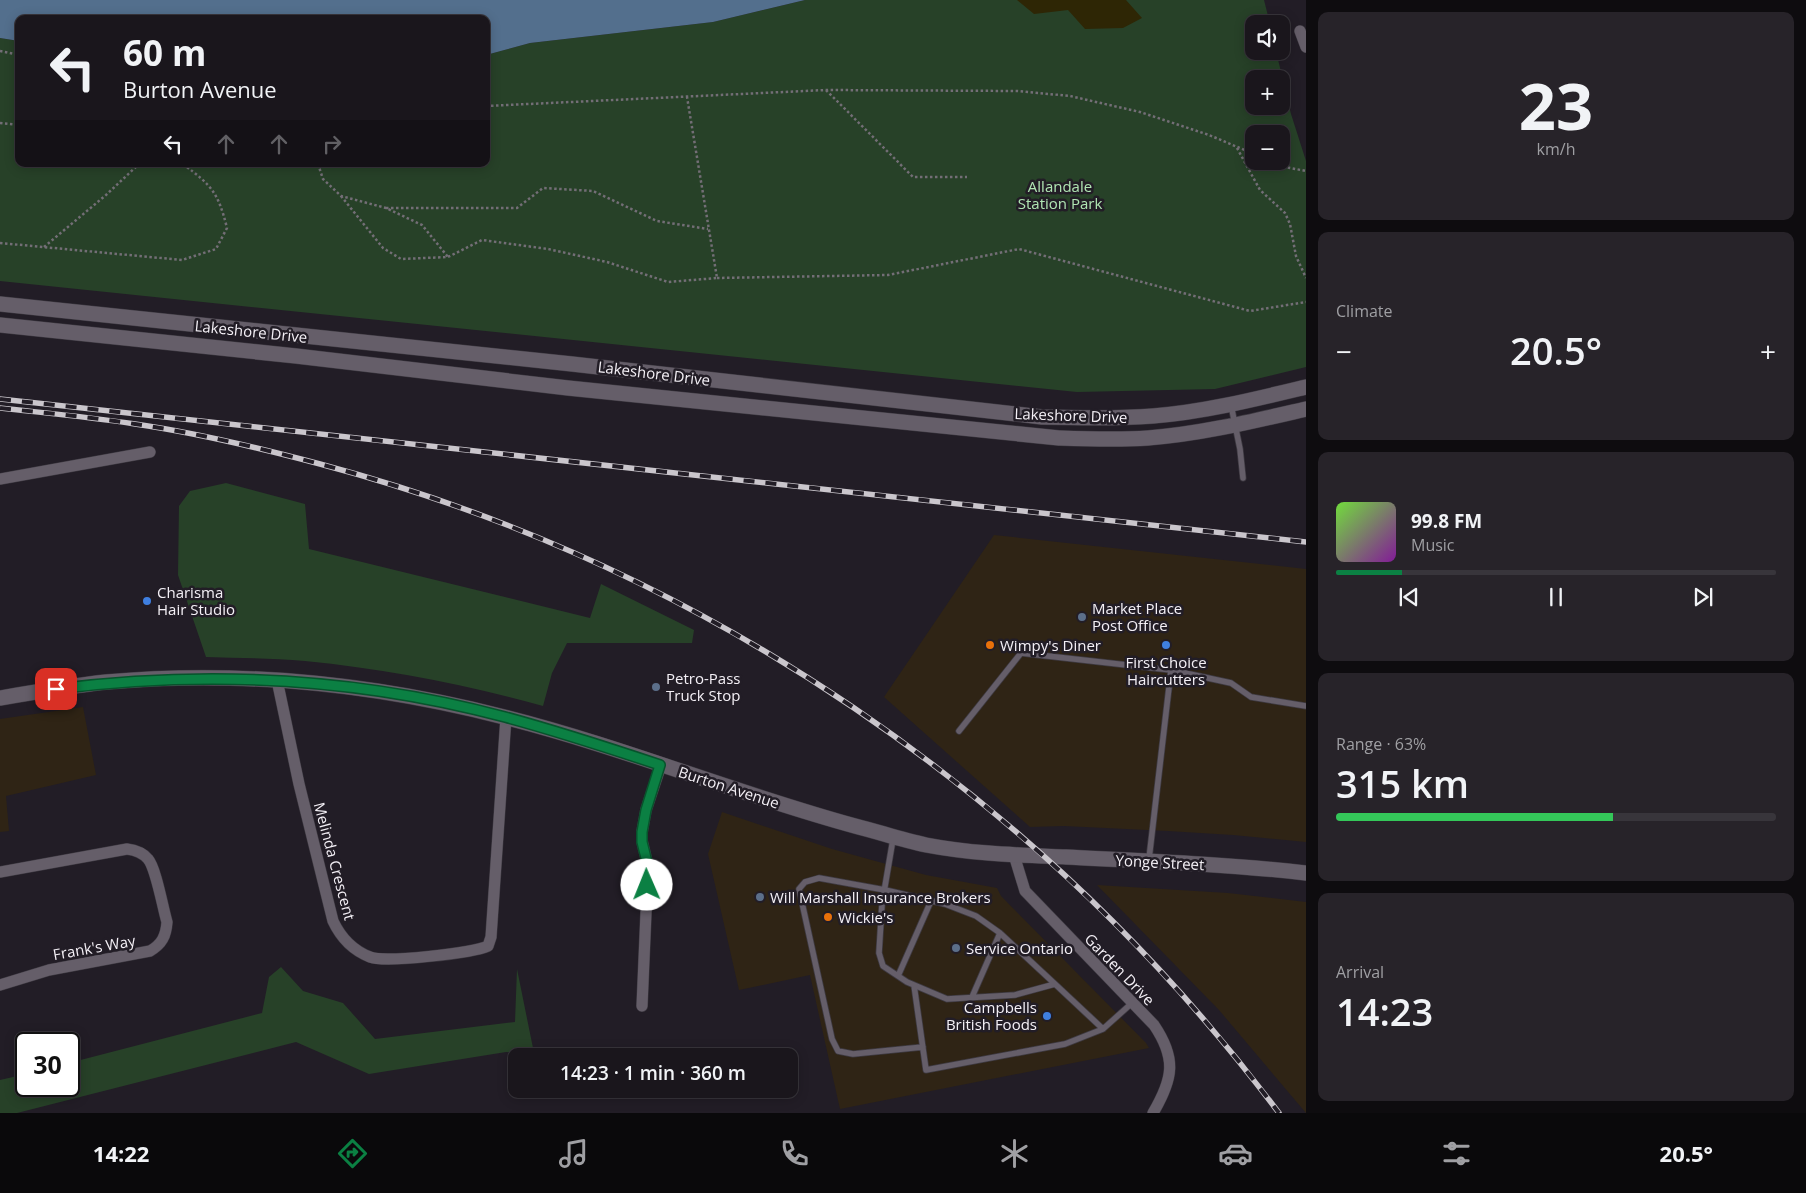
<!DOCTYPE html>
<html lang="en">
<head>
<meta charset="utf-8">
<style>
  :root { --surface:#1a161c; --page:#272329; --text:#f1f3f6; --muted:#9f9fa3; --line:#38353b; --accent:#0b8043 }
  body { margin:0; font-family:"Open Sans",sans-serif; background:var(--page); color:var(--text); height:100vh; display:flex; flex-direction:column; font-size:19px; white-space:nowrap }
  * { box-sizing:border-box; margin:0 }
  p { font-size:16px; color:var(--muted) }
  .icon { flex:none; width:28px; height:28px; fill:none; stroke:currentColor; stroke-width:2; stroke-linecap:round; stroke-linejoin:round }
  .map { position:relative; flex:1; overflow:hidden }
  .drawer { display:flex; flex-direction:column; gap:12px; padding:12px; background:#0e0c0f; width:500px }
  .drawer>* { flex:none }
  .banner { position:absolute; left:15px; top:15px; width:475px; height:152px; border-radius:10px; box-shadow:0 2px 12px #0003,0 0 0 1px var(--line); background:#1a161c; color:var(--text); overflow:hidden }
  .buttons { position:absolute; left:1245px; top:15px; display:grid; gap:10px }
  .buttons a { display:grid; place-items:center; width:45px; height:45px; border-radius:10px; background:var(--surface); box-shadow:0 2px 12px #0003,0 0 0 1px var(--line); font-size:25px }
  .speed { position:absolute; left:15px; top:1032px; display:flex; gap:10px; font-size:25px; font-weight:700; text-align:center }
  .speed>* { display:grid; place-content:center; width:65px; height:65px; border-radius:50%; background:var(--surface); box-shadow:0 2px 12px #0003,0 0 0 1px var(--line); line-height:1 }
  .speed .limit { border:2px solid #111; border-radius:8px; background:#fff; color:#111 }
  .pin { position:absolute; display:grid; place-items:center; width:42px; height:42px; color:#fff; margin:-21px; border-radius:10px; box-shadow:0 2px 8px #0006 }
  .me { position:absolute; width:55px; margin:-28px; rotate:359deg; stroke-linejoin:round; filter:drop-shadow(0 0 4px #0008) }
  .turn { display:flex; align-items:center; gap:18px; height:105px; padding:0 25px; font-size:22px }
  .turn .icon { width:65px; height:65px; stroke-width:2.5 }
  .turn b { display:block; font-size:35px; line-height:42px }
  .lanes { display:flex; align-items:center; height:48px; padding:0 25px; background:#0003; justify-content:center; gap:25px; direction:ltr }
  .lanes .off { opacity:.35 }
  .big { font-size:38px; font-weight:600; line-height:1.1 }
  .drawer .tile { flex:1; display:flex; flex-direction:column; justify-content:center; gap:8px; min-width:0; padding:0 18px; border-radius:10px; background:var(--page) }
  .drawer .dial { align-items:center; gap:0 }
  .dial b { font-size:65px; line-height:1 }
  .song { display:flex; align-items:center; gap:15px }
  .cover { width:60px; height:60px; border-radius:8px; background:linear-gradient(135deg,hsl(100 70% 55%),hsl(290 70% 35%)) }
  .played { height:5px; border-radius:2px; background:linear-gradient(90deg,var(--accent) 15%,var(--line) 15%) }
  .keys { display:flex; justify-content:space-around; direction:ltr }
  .heat { display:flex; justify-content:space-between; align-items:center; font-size:28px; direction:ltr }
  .charge { height:8px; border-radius:4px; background:linear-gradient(90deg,#34c759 63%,var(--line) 0) }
  .trip { position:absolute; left:508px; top:1048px; width:290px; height:50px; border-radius:10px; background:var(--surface); box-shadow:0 2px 12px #0003,0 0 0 1px var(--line); font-weight:600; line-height:50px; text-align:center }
  .menu { display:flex; height:80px; justify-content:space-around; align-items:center; background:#0a090b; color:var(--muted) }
  .menu .icon { width:35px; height:35px }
  .menu .current { color:var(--accent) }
  .menu b { font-size:22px; color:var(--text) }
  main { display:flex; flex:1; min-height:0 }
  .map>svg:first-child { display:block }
  .commercial { fill:#2f2415 }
  .green { fill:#274128; fill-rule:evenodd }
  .sand { fill:#2e2605 }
  .water { fill:#536f8d }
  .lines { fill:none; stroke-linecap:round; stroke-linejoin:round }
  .service-casing { stroke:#3e3a42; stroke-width:7 }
  .minor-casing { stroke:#3e3a42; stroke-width:12 }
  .secondary-casing { stroke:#3e3a42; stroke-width:16 }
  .path { stroke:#736e76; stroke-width:2.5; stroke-dasharray:2.5 2.5; stroke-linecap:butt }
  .service { stroke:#655e69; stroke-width:5.5 }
  .minor { stroke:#655e69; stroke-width:11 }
  .secondary { stroke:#655e69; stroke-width:15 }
  .rail-casing { stroke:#cac6cc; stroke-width:5.5 }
  .rail { stroke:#221d26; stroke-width:4; stroke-dasharray:11; stroke-linecap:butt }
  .route-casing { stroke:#07532c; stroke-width:12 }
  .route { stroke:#0b8043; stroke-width:9 }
  .shop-dot { fill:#3f7fe0; stroke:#221d26; stroke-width:2 }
  .service-dot { fill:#5c6f8a; stroke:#221d26; stroke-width:2 }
  .food-dot { fill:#e8710a; stroke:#221d26; stroke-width:2 }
  .labels { text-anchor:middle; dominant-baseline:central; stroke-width:5; stroke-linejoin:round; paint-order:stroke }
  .park-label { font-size:15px; fill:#b0e5b3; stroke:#221d26 }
  .street-label { font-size:15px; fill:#f4f0f6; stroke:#221d26 }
  .poi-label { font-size:15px; fill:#f4f0f6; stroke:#221d26; text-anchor:start }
</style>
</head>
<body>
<main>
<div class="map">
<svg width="1306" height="1113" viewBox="0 0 1306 1113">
  <rect width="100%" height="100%" fill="#221d26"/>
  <path class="commercial" d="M994,535L1306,569V842L1233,835L1168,831L1064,826L1030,827L884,697Z
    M83,707L96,775L6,796L9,831L0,832V719Z
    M722,812L832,849L926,875L997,888L1001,896L1146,1043L1149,1048L840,1109L810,975L739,990L708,854Z
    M1097,885L1228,893L1306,902V1113L1219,1010Z"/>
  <path class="green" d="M805,0H1264L1270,24H1254V51H1276L1291,114L1306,161V367L1215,389L1077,392L0,281V38L19,41V164H486V55L530,43L713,22ZM1254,79H1281V106H1254ZM1254,134H1281V161H1254Z
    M226,483L305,504L309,549L590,618L601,584L694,630L692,643H567L552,673L543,706C464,684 386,669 305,661C272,658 239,658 206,657L178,575L179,506L190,491Z
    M281,967L303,991L343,1003L375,1039L515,1022L517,969L534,1053L506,1052L369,1074L296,1042L17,1113H0V1080L26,1074V1086H69V1063L262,1013L269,977Z"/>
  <path class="sand" d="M1017,0H1126L1142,18L1123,28L1085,29L1068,10L1034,14Z"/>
  <path class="water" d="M0,0H805L713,22L530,43L486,55V19H19V41L0,38Z"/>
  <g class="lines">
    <g class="service-casing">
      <path id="service" d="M1231,405L1240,449L1243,478
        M959,731L1021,653L1171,670L1231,683L1251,697L1306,706
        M893,839L882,904L879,953L883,966L907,982L947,999L1015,995L1055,984L1103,1029L1132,1003
        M1149,859L1171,670
        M898,976L931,901
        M914,985L926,1070L1065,1044L1103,1029
        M972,997L1000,933
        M923,1047L853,1054L838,1051L832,1039L799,889L805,882L819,878L885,890L945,904L976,916L1000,933L1055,984"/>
    </g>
    <g class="minor-casing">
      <path id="minor" d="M1300,31L1306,47
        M0,479L150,452
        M277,680L299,784L333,921C341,938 352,950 370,957C385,963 473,953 488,946L491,937L506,717
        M1014,855L1025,891L1154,1025C1177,1059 1173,1079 1153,1113
        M0,872L127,849C135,850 143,853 148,859C156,868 163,909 167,922C166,936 162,944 150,951L49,970L0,985
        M642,1006L648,866L642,841V832L646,810L661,765"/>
    </g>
    <g class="secondary-casing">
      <path id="secondary" d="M0,304L572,364L1042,417C1079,418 1116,419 1153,416C1204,412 1256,399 1306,387
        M0,325L296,356L568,388L1059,438C1089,439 1118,440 1148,438C1201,434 1254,421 1306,409
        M0,698C35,692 70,686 106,682C239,670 375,684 504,717C623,747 737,794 855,826C879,832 902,840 926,845C973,854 1019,855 1066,857C1146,861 1226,864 1306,873"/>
    </g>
    <path class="path" d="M0,51L19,55
      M826,90L913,177H967
      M486,106L826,90L1017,91L1070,96L1140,112L1209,135L1254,154
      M0,123L19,125
      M1237,148L1260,190L1285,213L1290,224L1296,256L1306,278
      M1269,161L1280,166L1306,171
      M318,164L323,179L341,196L386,208L422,225L448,257
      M341,196L383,248L401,259L448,257L482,240L548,249L607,262L668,282L717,278L687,97
      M386,208H517L543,188L593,191L657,221L708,229
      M0,243L182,260L216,249L227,228C218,192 212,186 183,164
      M44,247L106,195L139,164
      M717,278L888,275L1019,249L1250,311L1306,302"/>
    <use href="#service" class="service"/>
    <use href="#minor" class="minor"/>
    <use href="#secondary" class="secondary"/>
    <g class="rail-casing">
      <path id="rail" d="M0,399L1306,542
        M0,408C45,413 90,417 135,424C197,433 260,448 320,464C702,565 1042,797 1279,1113"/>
    </g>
    <use href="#rail" class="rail"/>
  </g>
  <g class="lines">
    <g class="route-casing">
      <path id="route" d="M56,689C206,670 359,678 505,717C557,731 609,748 660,765L646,810L642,832V842L648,866L647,885"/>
    </g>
    <use href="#route" class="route"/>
  </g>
  <g class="shop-dot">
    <circle cx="147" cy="601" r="5"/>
    <circle cx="1166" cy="645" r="5"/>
    <circle cx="1047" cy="1016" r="5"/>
  </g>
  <g class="service-dot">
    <circle cx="1082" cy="617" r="5"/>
    <circle cx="656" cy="687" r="5"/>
    <circle cx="760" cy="897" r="5"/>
    <circle cx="956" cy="948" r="5"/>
  </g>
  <g class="food-dot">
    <circle cx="990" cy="645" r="5"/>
    <circle cx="828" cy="917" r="5"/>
  </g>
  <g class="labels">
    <g class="park-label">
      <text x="1060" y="186">Allandale<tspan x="1060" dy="17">Station Park</tspan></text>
    </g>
    <g class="street-label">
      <text transform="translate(251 331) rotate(6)">Lakeshore Drive</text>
      <text transform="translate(654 373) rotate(7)">Lakeshore Drive</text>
      <text transform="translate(1071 415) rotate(2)">Lakeshore Drive</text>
      <text transform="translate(729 787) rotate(18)">Burton Avenue</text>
      <text transform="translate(335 861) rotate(75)">Melinda Crescent</text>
      <text transform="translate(1160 862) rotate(3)">Yonge Street</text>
      <text transform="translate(94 947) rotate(-10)">Frank's Way</text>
      <text transform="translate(1120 969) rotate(46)">Garden Drive</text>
    </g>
    <g class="poi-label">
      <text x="157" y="592">Charisma<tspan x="157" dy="17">Hair Studio</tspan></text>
      <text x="1092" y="608">Market Place<tspan x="1092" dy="17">Post Office</tspan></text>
      <text x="1000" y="645">Wimpy's Diner</text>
      <text x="1166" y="662" text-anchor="middle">First Choice<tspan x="1166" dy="17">Haircutters</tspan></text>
      <text x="666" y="678">Petro-Pass<tspan x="666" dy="17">Truck Stop</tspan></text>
      <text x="770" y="897">Will Marshall Insurance Brokers</text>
      <text x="838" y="917">Wickie's</text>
      <text x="966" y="948">Service Ontario</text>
      <text x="1037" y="1007" text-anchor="end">Campbells<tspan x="1037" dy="17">British Foods</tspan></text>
    </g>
  </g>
</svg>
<div class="buttons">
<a><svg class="icon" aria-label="sound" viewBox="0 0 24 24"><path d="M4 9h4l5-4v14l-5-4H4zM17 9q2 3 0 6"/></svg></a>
<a>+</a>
<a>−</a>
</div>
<div class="speed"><div class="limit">30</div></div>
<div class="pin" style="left:56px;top:689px;background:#d93025"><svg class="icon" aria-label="arrive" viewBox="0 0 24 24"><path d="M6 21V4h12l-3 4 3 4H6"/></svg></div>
<svg class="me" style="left:647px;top:885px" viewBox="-20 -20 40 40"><circle r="19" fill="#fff"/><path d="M0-13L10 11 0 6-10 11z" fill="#0b8043"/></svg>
<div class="trip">14:23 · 1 min · 360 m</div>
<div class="banner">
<div class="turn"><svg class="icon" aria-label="left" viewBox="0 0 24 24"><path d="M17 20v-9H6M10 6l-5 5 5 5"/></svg><div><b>60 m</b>Burton Avenue</div></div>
<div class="lanes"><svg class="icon" aria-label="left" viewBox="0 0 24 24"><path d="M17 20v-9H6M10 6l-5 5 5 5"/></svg><svg class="icon off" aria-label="ahead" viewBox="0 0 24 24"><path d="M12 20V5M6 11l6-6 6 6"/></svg><svg class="icon off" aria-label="ahead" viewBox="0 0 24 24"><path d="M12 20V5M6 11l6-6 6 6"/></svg><svg class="icon off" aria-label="right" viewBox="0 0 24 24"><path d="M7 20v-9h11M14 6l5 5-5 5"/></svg></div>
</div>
</div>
<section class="drawer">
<div class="tile dial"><b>23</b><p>km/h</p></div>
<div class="tile"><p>Climate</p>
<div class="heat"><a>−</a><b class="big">20.5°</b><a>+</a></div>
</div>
<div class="tile">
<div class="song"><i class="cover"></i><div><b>99.8 FM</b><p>Music</p></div></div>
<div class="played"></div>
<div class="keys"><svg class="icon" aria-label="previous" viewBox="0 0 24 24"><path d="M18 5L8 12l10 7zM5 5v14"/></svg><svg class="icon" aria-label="pause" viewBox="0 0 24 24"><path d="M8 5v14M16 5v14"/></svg><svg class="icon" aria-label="next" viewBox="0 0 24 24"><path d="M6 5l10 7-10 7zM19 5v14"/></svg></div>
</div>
<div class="tile"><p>Range · 63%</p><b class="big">315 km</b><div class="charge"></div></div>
<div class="tile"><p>Arrival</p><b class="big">14:23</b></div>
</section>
</main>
<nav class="menu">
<b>14:22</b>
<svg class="icon current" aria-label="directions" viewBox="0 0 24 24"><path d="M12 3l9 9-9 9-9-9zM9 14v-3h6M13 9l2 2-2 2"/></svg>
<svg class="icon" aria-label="music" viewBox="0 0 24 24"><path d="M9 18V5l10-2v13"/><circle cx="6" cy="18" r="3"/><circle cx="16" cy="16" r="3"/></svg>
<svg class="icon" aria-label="phone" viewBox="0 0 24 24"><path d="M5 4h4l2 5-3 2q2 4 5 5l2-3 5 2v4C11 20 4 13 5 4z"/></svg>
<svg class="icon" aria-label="climate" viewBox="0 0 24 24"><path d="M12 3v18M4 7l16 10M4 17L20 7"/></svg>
<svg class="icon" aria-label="car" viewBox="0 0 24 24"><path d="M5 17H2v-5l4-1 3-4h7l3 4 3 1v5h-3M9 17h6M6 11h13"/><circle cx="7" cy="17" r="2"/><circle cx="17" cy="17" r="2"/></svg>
<svg class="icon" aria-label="filters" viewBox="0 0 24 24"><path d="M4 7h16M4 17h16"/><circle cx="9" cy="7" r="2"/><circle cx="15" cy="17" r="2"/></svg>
<b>20.5°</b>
</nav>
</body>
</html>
